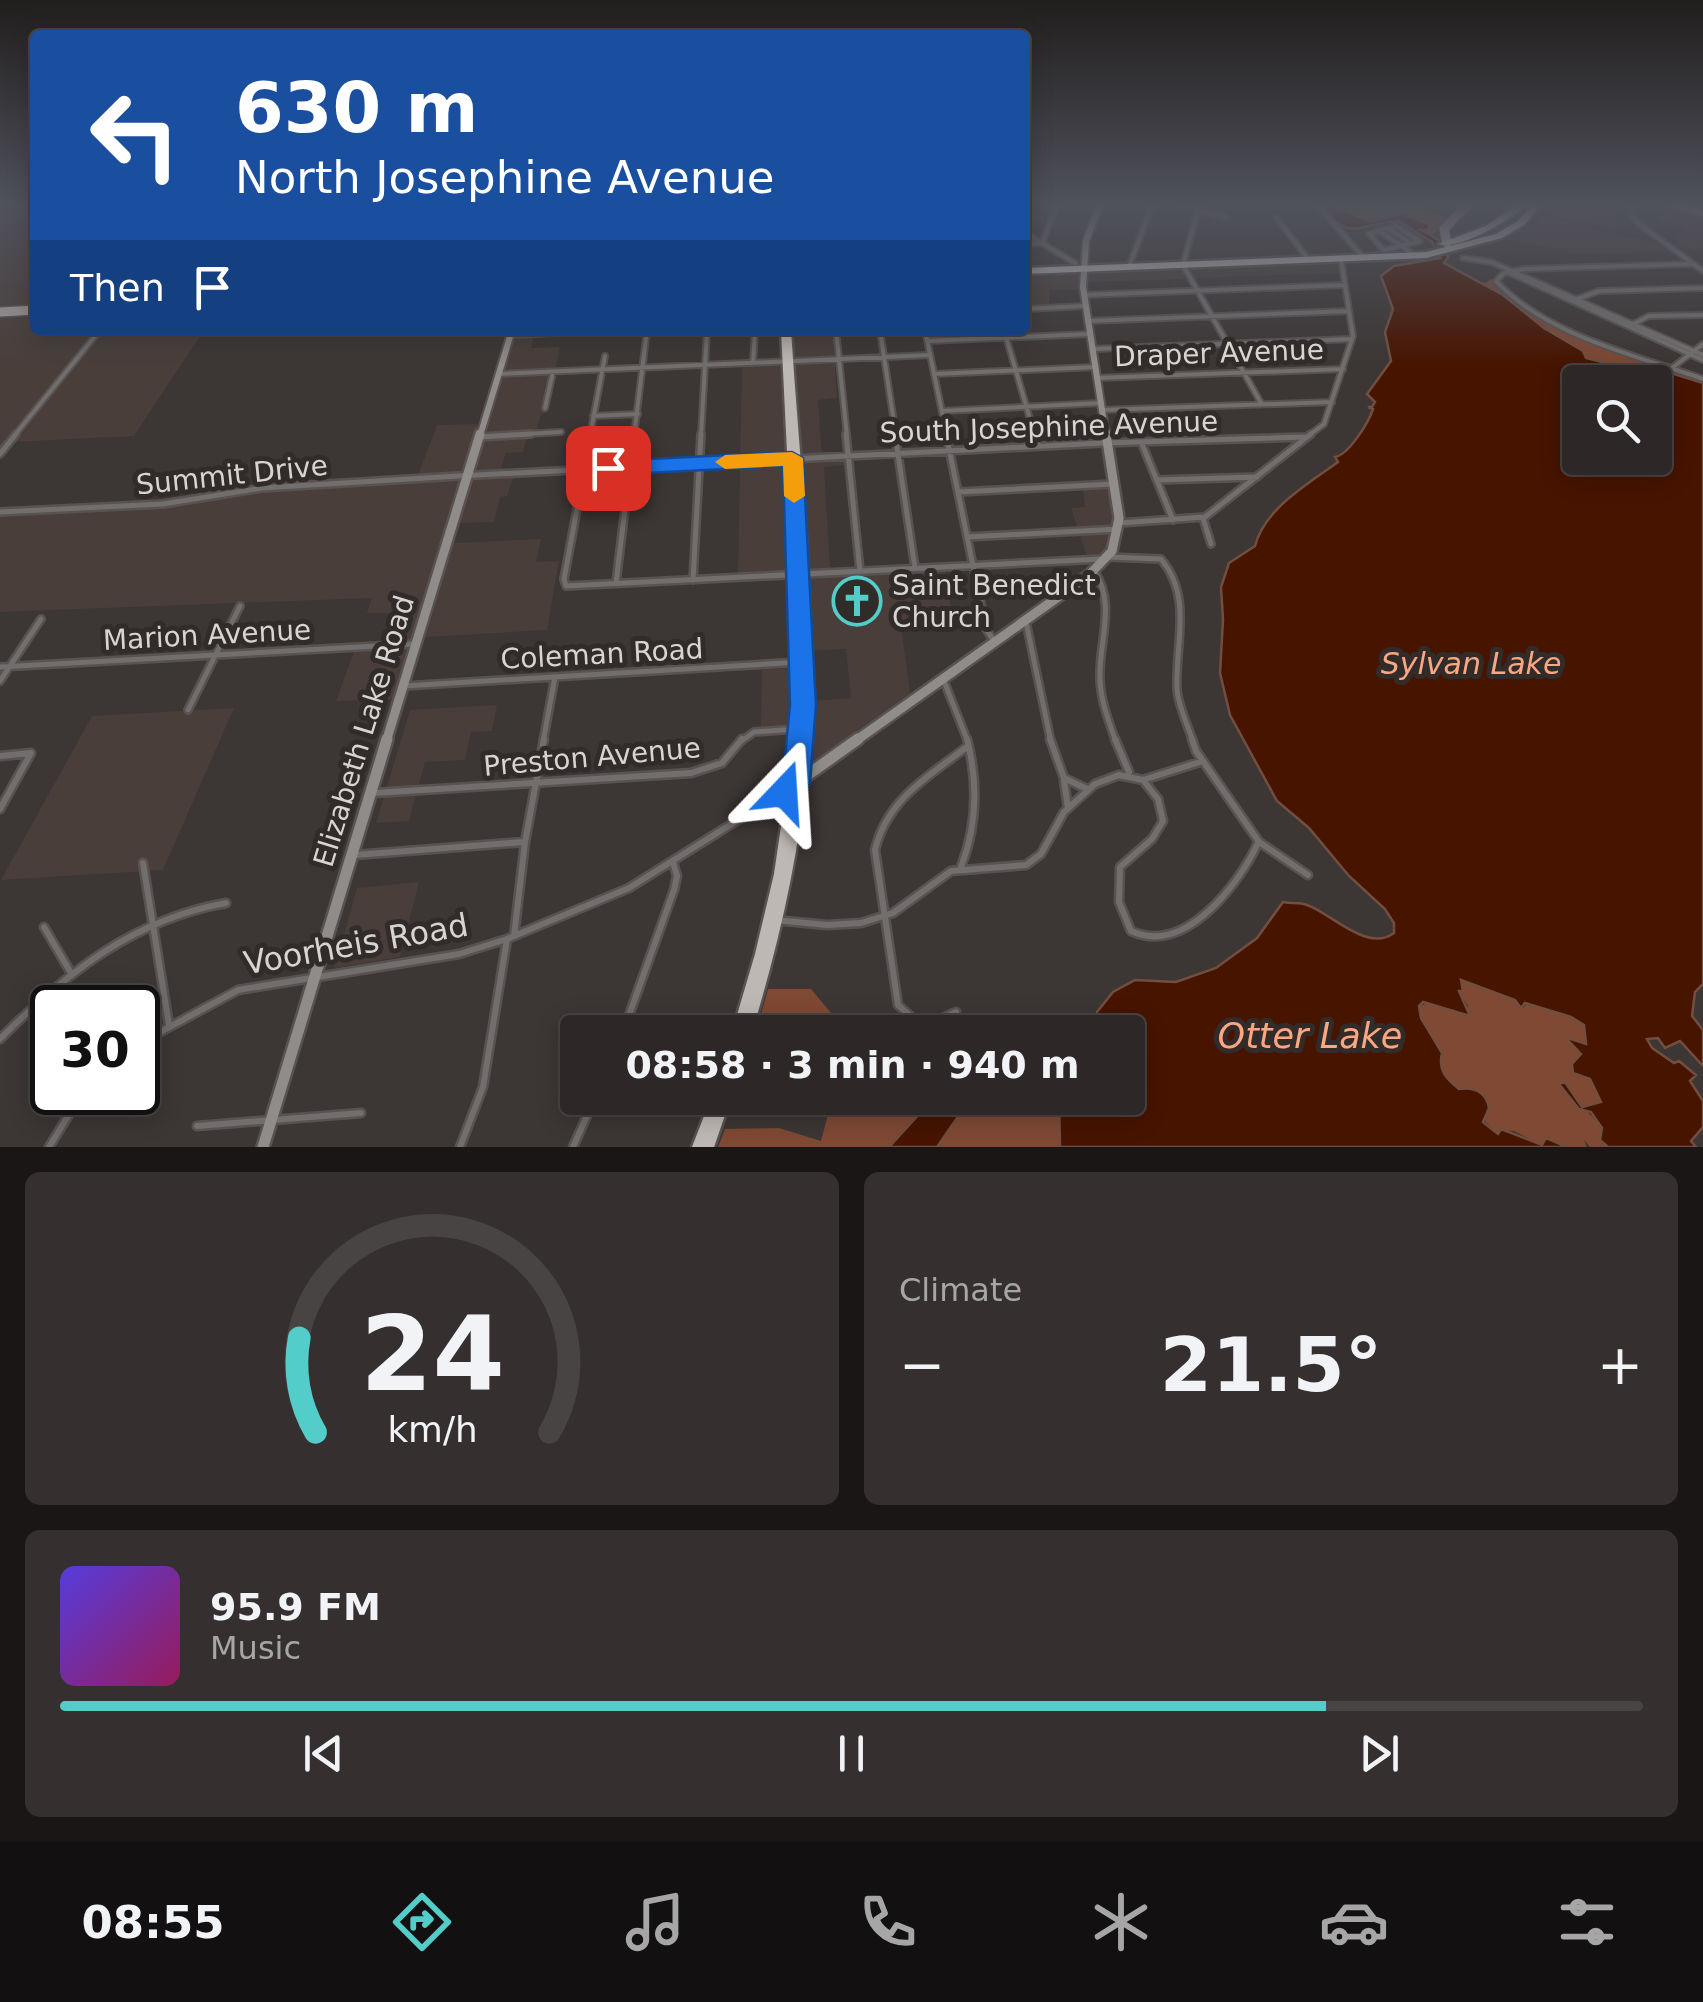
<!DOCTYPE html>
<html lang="en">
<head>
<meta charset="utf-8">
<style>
  :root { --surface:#2d2827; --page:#35302f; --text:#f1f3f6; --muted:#a7a6a7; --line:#484444; --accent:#53cdca }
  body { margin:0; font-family:"DejaVu Sans",sans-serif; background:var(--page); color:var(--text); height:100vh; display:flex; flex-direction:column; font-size:38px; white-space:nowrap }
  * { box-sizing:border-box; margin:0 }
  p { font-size:32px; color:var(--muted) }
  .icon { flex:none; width:55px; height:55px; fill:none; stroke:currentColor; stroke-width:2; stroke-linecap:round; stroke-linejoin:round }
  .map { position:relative; height:1147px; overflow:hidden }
  .details { display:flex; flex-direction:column; gap:25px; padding:25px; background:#191615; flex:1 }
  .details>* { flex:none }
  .guide { position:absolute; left:30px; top:30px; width:1000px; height:305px; border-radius:10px; box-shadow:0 5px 25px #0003,0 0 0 2px var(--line); background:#1a4fa0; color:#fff; overflow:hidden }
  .buttons { position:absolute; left:1562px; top:365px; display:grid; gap:20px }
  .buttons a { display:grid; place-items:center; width:110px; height:110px; border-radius:10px; background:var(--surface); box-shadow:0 5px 25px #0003,0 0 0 2px var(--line); font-size:50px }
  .speed { position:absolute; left:30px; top:985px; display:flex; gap:20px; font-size:50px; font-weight:700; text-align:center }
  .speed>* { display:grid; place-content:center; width:130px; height:130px; border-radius:50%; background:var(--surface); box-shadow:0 5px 25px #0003,0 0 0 2px var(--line); line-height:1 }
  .speed .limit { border:5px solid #111; border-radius:15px; background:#fff; color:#111 }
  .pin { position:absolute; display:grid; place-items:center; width:85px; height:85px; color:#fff; margin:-42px; border-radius:20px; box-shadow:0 5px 15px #0006 }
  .me { position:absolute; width:110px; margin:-55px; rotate:20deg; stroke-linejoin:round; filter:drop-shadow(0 0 8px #0008) }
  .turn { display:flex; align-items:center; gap:35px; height:210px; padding:0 40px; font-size:45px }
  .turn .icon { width:130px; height:130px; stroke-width:2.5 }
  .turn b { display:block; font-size:70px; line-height:85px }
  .then { display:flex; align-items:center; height:95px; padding:0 40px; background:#0003; gap:20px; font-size:38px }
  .big { font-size:75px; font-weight:800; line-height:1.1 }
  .details .tile { flex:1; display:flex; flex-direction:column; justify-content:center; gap:15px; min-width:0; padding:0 35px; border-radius:15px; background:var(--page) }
  .details .dial { align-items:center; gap:0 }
  .dial svg { height:260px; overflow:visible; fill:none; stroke:var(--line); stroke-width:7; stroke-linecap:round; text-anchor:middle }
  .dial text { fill:var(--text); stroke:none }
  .song { display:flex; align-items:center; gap:30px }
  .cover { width:120px; height:120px; border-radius:15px; background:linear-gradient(135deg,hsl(250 70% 55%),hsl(330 70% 35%)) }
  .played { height:10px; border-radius:5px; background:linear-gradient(90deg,var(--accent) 80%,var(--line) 80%) }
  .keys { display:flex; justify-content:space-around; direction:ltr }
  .heat { display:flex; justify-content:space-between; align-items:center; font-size:55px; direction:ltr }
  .details .tiles { flex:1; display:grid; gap:25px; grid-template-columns:1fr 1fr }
  .tile:last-child { grid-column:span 2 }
  .trip { position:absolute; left:560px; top:1015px; width:585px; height:100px; border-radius:10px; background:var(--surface); box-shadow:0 5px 25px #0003,0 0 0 2px var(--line); font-weight:800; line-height:100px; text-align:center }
  .menu { display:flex; height:160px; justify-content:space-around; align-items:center; background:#121010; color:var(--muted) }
  .menu .icon { width:70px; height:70px }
  .menu .current { color:var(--accent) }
  .menu b { font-size:45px; color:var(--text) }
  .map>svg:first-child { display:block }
  .built { fill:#493e39 }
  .green { fill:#7f4933 }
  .water { fill:#471400; stroke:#724e3f; stroke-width:2.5; fill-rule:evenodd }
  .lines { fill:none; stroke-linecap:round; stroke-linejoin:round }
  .street-far2-casing { stroke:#585251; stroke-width:8 }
  .street-far1-casing { stroke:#585251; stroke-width:10 }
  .street-casing { stroke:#585251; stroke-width:11 }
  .secondary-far2-casing { stroke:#585251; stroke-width:10 }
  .secondary-far1-casing { stroke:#585251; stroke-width:14 }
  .secondary-casing { stroke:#585251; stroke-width:16 }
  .primary-casing { stroke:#585251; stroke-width:12 }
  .highway-casing { stroke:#585251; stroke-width:5 }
  .street-far2 { stroke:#716e6d; stroke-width:4 }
  .street-far1 { stroke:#716e6d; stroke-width:5 }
  .street { stroke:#716e6d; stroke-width:6 }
  .secondary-far2 { stroke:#908c8a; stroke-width:6 }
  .secondary-far1 { stroke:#908c8a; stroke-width:9 }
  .secondary { stroke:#908c8a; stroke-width:11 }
  .primary { stroke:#a9a3a1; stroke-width:9 }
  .highway { fill:#beb8b5; fill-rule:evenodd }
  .route { fill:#1a73e8; stroke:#114b97; stroke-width:2.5 }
  .slow { fill:#f59e0b }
  .labels { text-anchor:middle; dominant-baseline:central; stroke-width:10; stroke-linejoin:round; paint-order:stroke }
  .street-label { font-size:28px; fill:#d7d4d3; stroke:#312c2a }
  .poi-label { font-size:28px; fill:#d7d4d3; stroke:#312c2a; text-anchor:start }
  .water-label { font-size:30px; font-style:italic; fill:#fda682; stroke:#312c2a }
  .near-street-label { font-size:32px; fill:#d7d4d3; stroke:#312c2a }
  .near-water-label { font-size:35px; font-style:italic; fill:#fda682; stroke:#312c2a }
</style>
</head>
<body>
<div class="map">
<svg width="1703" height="1147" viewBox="0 0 1703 1147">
  <rect width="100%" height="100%" fill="#3c3634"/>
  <path class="built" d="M0,205H35V307L0,308Z
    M1550,205H1616L1627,214L1611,215L1618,222L1616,231L1543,213Z
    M1659,207L1703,217V252L1675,245L1684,227L1659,221Z
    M1544,217L1658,244L1669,252L1577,254L1508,239Z
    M1338,262L1341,273L1193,278L1187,268Z
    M1183,268L1188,279L1086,282L1087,272Z
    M1075,273L1079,275L1080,290H1049V305L1025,307V274Z
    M35,314V330H96L0,449V315Z
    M104,330H204L134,436L12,442Z
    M516,330H551L535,333L531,348L560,347L547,411L540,417L535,436L527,437L523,452L506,453L501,469H515L514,476L507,496L500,497L494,522L459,523Z
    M790,330H833L834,358L792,360Z
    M835,362L837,398L818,400L822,459L844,458L845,465L824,467L830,568L804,569L792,364Z
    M780,364L791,570L738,575L742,366Z
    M478,424L393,699L336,701L355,649L378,648L391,613H367L372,598L0,612V515L177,506L259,491L415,483L437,425Z
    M1112,487L1116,516L1113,541L1103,555L1087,556L1071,508L1085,507L1083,489Z
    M541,539L536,562L559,561L547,630L426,637L453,543Z
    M945,572L951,607L927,609L928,623L901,625L910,693L809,765L805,760L809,701L851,698L846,649L809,651L805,580L840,575Z
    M795,668L794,725L761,727L762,669Z
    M497,705L492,731L471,732L465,760L425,762L409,821L376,823L410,710Z
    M234,708L163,870L1,880L92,716Z
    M419,882L400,957L334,968L357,888Z"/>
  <path class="green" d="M1324,205H1419L1449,219L1434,234L1424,235L1393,218L1358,225Z
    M1492,279C1534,331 1640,357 1703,380V383L1671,373L1668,379L1587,359L1506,297L1483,284Z
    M1460,980L1516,1000L1523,1008L1527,1004C1547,1011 1567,1014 1584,1025L1587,1044L1570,1039L1581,1054L1573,1073L1590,1079L1602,1104L1582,1107L1568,1086L1564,1087C1577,1104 1589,1112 1602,1127L1600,1140L1608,1147H1590L1584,1140L1587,1147H1567L1546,1138L1543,1146L1514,1131L1500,1130L1498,1134L1482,1118L1488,1113L1487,1100L1474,1088L1460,1089C1445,1078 1438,1070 1442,1053L1421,1018L1419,1006L1429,1003L1465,1013L1468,1006L1458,989L1463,991Z
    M768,989H811L847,1032H756Z
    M820,1098L933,1099L889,1147H718L725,1129L779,1128L821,1141L831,1103Z
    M971,1098H1059L1060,1147H937Z"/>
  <path class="water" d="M1321,205H1332L1371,222L1416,210L1408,216L1430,224L1428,230H1421L1439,240L1448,257L1444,263L1503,295L1544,328L1583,351L1586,358L1668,379L1671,373L1703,383V984L1695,992L1692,1016L1703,1030V1066L1680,1041L1665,1048L1658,1038L1647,1039L1652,1048L1674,1063L1679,1061L1696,1075L1690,1081L1703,1101V1127L1691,1141L1696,1147H1608L1600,1140L1602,1128L1591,1112L1579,1109L1559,1084L1565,1082L1582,1107L1601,1102L1590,1079L1573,1073L1572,1064L1581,1054L1565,1037L1586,1044L1584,1025L1571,1017L1525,1003L1521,1008L1515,1000L1461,980L1463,991H1459L1470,1016L1423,1002L1419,1006L1421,1018L1442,1053C1438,1070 1445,1078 1459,1089C1474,1087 1486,1091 1489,1108L1483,1122L1498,1134L1501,1129L1542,1145L1546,1138L1567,1147H1060L1059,1098H1128V1032H1099L1097,1012L1113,992L1135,980L1176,982L1216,968L1257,938L1283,902C1292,904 1298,902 1307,905C1331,913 1367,953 1394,933V923L1385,909L1349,876L1309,828L1277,801L1230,715L1220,673L1223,620L1221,587L1229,563L1255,546C1265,508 1308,484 1338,462L1335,457C1348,455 1368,424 1373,409L1368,407H1372L1375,402L1367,394L1391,361L1385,332L1393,309L1381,276L1394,266L1440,258L1432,242L1399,221C1360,222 1350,245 1321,205ZM1580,382H1655V458H1580Z
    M934,1098H971L937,1147H889Z"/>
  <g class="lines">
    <g class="street-far2-casing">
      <path id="street-far2" d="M1178,205L1226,217
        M1317,205L1364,258
        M1632,205L1631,214L1639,224L1703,271
        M1198,210L1183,265L1261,403
        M1276,217L1308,259
        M1396,226L1420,241L1384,250L1369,234Z
        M1389,229L1408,241
        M1378,230L1413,254
        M1025,233L1075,263
        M1042,243L1057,205
        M1025,244L1042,243
        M1463,258L1491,262L1703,355
        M1690,264L1524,269L1504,273L1496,281C1547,336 1635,355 1703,379
        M1129,267L1152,205
        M1510,273L1703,360
        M1084,295L1345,285
        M1574,300L1599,291L1703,288
        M1025,309L1085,306
        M1087,321L1349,311
        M1631,325L1649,316L1703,315
        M836,330L847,436
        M880,330L896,436
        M925,330L947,436
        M1004,330L1035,436
        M510,335L625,330
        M927,341L1089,334
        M1092,349L1352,339
        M753,363L755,330
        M1672,368L1703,344
        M498,374L930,355
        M934,374L1095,367
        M1097,378L1343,369
        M545,408L553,372
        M1102,410L1332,402
        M942,411L1101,403
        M593,416L638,414
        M14,436L100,330
        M490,436L561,432
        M590,436L605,356
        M634,436L647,330
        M701,436L707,330
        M1308,436L1324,424L1353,336L1341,259"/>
    </g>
    <g class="street-far1-casing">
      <path id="street-far1" d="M591,434L564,579L566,586L1102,559
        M846,434L860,571
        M895,434L915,568
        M946,434L986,629L994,641
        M1034,434L1038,446
        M479,437L531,434
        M1142,444L1173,520
        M0,454L16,434
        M1157,480L1257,477
        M958,492L1113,484
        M0,512L163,504L262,488L458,476L1103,443L1307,437
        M1203,518L1211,544
        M1120,523L1205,517L1311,434
        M967,537L1119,529
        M1108,557L1161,559C1193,597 1175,643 1177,689C1178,706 1188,725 1193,742
        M1094,571C1117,603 1098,644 1100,680C1101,702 1109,722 1116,742
        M693,580L701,434
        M616,583L634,434
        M1026,622L1051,742
        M0,667L413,644
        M0,681L41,619
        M944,681L968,742
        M404,686L800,662
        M188,710L240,606
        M543,742L555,677
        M740,742L754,732L797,729"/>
    </g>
    <g class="street-casing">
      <path id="street" d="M1050,739L1064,778L1087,789
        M1115,739L1129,772
        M1192,739L1196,751L1259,842L1308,875
        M0,756L31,753L0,809
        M1143,780L1158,799L1163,821L1152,839L1120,867L1119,902L1131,931C1184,956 1238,886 1258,843
        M1064,781L1068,808
        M374,793L691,773L722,763L742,739
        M355,855L524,842
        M143,863L169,1025
        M961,867C977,826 978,782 967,739
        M775,920L827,925L861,923L893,913L951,871L1026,865L1041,854L1064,812L1095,784L1119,775L1143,780L1203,761
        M44,927L71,973
        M514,936L525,842L544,739
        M956,1012L938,1020H915L898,1005L875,850C887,799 929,776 968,746
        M623,1032L674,890L677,876L673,862
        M0,1039C65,974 134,919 226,903
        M138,1044L238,990L459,954L507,939L629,888L791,787
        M197,1126L361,1113
        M49,1147L83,1092
        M460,1147L483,1087L507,939
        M573,1147L595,1098"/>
    </g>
    <g class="secondary-far2-casing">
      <path id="secondary-far2" d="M1100,205L1086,241L1083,287L1106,436
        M1670,205L1703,213
        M480,436L512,330"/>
    </g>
    <g class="secondary-far1-casing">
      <path id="secondary-far1" d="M386,742L480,434
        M854,742L1089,575L1112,551L1119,518L1106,434"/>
    </g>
    <g class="secondary-casing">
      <path id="secondary" d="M799,781L858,739
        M263,1147L387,739"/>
    </g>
    <g class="primary-casing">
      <path id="primary" d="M1447,243L1444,229L1467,205
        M0,312L35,310"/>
    </g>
    <g class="highway-casing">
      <path id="highway" d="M1517,205H1527C1509,220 1460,251 1438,244L1486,226Z
        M1532,205H1541L1524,225L1502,238L1426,258L1025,274V268L1426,252L1496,234L1518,221Z
        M781,330H791C800,469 817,609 808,749C802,845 780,940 752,1032H732L755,954L774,874L792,752L795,616Z
        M711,1098H731L714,1147H692Z"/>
    </g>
    <use href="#street-far2" class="street-far2"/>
    <use href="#street-far1" class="street-far1"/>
    <use href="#street" class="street"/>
    <use href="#secondary-far2" class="secondary-far2"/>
    <use href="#secondary-far1" class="secondary-far1"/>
    <use href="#secondary" class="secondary"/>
    <use href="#primary" class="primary"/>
    <use href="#highway" class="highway"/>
  </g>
  <linearGradient id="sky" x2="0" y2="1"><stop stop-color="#211e1d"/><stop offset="0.56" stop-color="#50525c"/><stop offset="1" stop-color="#50525c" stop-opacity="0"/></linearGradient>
  <rect width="1703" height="366" fill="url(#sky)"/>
  <path class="route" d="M792,452L803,458L816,705L810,783L806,791L784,804L775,800L771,792L783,776L790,705L783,466L608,475L597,468L608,461Z"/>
  <path class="slow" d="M792,452L803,458L805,496L794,503L784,496L783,466L725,469L715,462L725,455Z"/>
  <defs>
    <g id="church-ring" transform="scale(2.5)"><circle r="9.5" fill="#312c2a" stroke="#53cdca" stroke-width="1.5"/><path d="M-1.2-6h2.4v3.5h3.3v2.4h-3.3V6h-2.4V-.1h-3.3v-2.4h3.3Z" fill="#53cdca"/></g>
  </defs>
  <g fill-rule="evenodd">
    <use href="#church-ring" x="857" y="601"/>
  </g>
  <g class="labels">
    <g class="street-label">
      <text transform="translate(1219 353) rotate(-2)">Draper Avenue</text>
      <text transform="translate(1049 427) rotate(-2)">South Josephine Avenue</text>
      <text transform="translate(232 475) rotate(-6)">Summit Drive</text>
      <text transform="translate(207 635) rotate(-3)">Marion Avenue</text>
      <text transform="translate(602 654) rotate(-3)">Coleman Road</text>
      <text transform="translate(364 731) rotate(-73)">Elizabeth Lake Road</text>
      <text transform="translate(592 757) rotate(-5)">Preston Avenue</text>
    </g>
    <g class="poi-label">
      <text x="892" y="585">Saint Benedict<tspan x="892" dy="32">Church</tspan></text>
    </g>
    <g class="water-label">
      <text x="1471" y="663">Sylvan Lake</text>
    </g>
    <g class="near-street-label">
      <text transform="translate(356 944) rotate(-10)">Voorheis Road</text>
    </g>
    <g class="near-water-label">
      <text x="1310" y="1036">Otter Lake</text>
    </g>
  </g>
</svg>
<div class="buttons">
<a><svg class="icon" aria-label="search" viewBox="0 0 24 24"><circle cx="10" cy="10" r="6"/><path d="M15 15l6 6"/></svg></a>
</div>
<div class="speed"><div class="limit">30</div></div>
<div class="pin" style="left:608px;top:468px;background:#d93025"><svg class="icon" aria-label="arrive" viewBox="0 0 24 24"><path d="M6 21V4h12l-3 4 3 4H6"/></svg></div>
<svg class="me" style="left:784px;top:792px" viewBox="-20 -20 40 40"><path d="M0-17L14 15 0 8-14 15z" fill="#1a73e8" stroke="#fff" stroke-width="4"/></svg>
<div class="trip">08:58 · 3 min · 940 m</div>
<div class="guide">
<div class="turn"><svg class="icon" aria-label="left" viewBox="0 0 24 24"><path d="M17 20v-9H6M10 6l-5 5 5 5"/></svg><div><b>630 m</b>North Josephine Avenue</div></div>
<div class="then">Then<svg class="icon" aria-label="arrive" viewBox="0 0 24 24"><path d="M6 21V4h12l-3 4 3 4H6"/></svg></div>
</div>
</div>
<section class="details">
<div class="tiles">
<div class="tile dial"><svg viewBox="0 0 100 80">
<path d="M14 69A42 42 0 1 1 86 69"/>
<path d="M14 69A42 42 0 0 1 9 40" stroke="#53cdca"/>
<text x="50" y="56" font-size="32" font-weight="700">24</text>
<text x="50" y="72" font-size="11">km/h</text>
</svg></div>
<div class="tile"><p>Climate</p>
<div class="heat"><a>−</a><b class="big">21.5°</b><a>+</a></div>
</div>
<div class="tile">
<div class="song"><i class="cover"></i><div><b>95.9 FM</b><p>Music</p></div></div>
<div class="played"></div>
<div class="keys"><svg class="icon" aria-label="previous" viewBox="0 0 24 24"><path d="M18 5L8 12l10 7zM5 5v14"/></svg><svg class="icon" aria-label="pause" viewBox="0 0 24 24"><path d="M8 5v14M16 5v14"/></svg><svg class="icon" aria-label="next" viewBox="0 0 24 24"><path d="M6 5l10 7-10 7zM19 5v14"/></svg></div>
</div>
</div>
</section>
<nav class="menu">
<b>08:55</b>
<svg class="icon current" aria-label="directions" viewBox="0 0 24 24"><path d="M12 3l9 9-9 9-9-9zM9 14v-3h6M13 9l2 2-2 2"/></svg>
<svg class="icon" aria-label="music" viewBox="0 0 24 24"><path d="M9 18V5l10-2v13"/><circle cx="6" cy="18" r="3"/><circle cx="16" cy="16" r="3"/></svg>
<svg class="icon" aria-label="phone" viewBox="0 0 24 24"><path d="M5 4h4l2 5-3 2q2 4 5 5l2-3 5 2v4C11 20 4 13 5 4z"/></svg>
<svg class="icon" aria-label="climate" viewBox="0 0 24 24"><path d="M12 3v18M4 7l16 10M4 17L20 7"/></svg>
<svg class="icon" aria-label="car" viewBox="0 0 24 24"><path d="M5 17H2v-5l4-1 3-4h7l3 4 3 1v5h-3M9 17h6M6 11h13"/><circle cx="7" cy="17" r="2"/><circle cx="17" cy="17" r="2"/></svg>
<svg class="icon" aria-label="filters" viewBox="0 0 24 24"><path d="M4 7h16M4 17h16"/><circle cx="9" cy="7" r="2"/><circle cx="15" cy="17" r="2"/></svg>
</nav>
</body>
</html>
